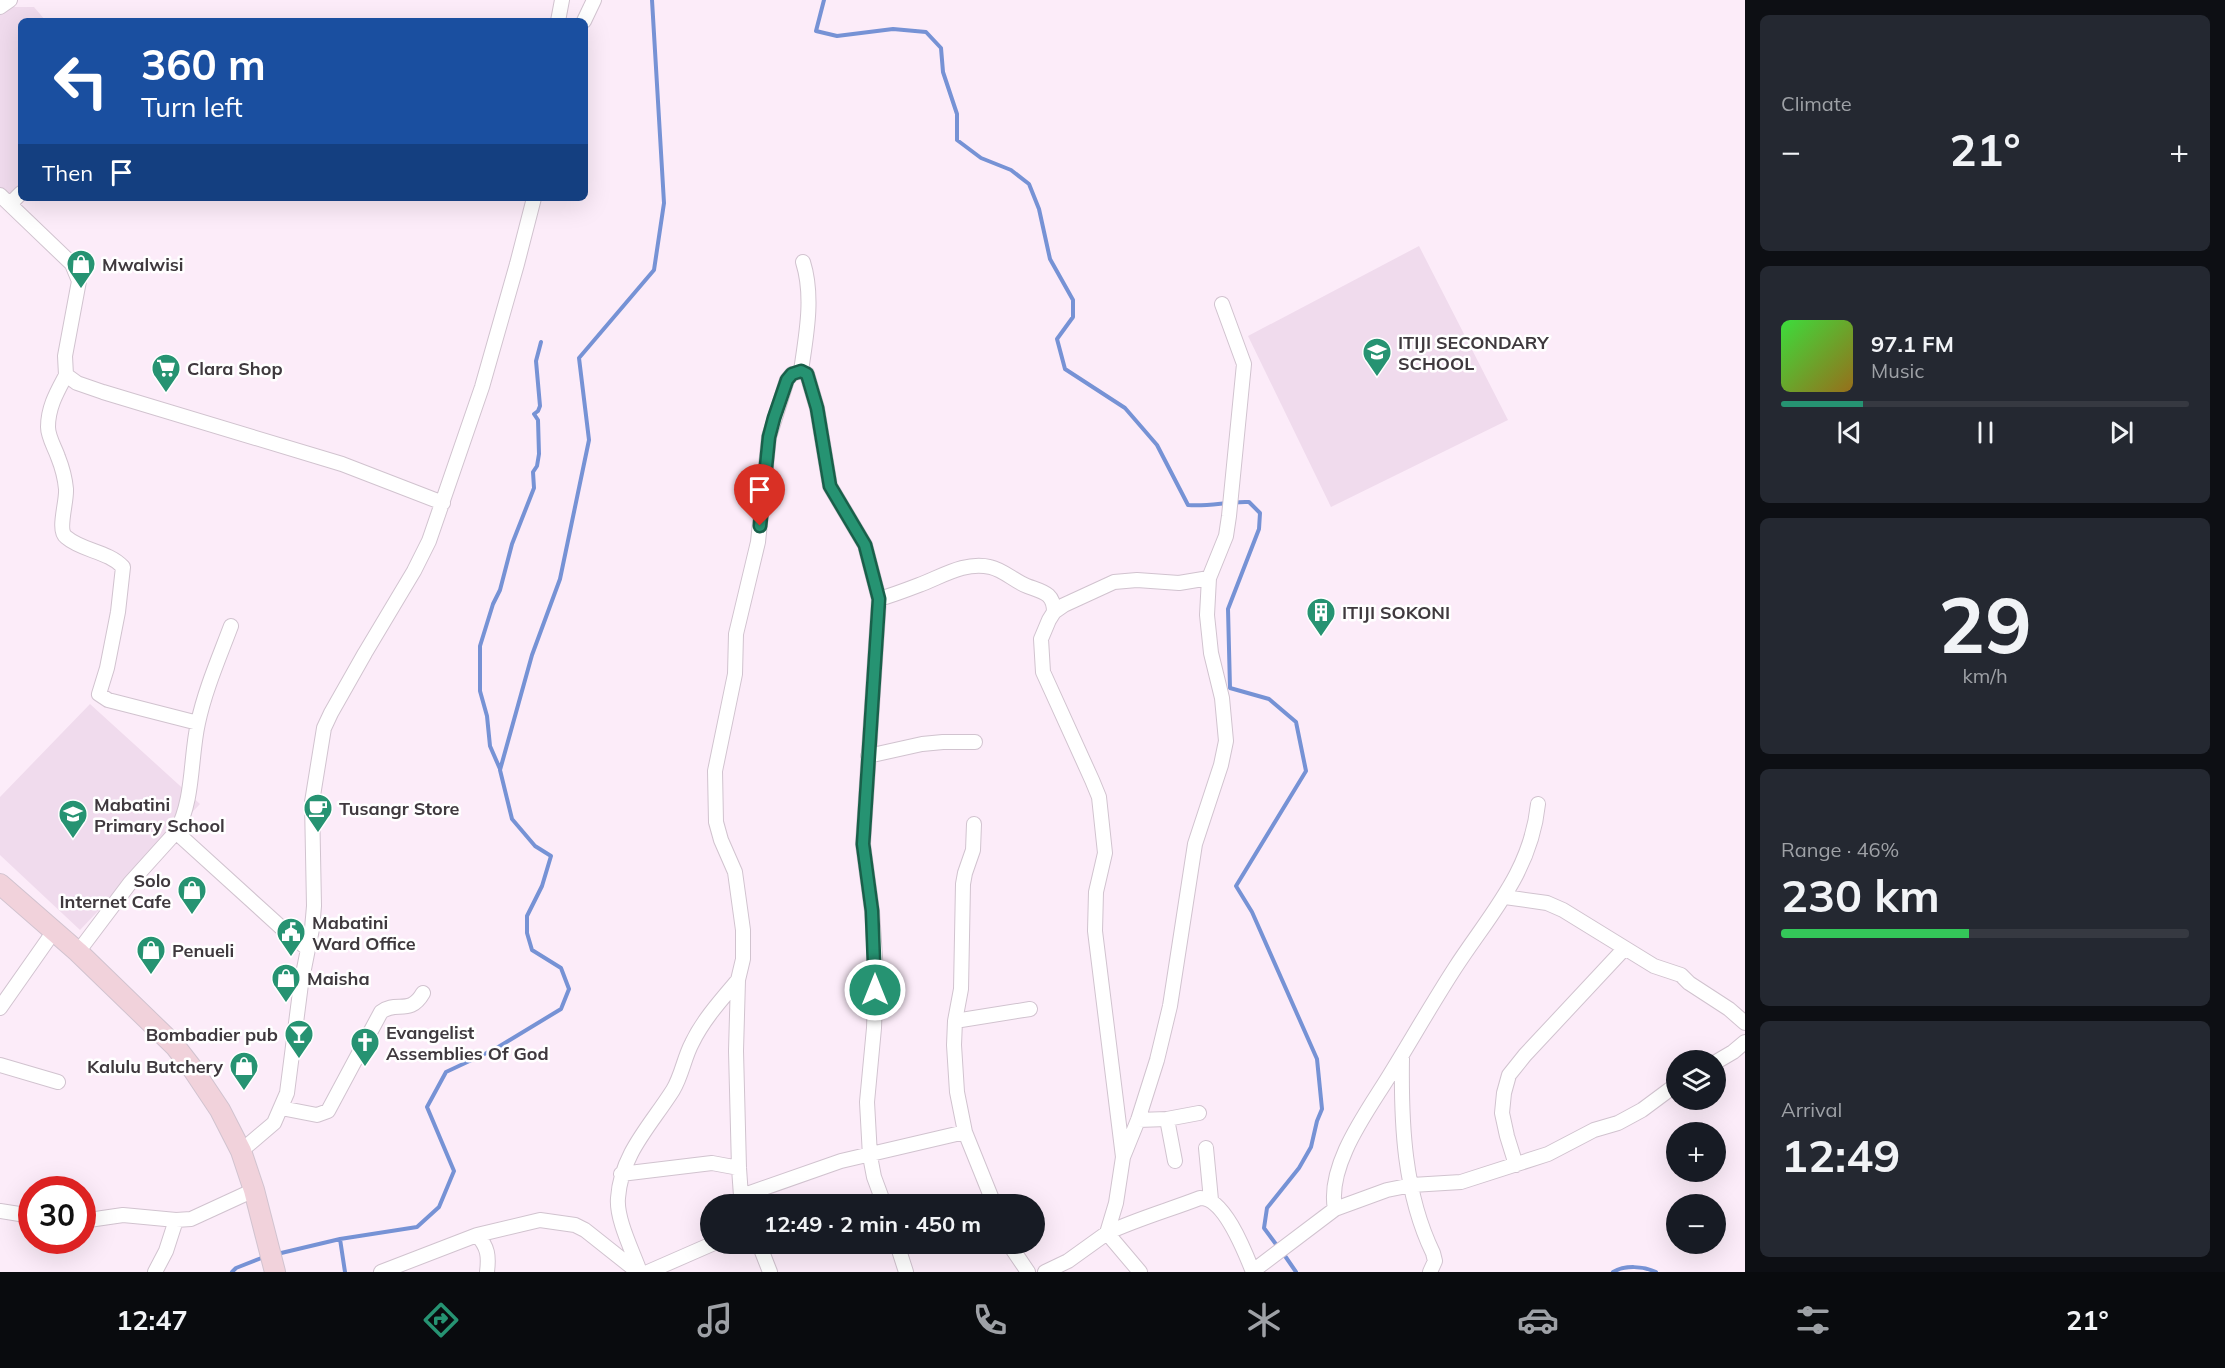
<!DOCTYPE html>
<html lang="en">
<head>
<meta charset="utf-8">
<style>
  :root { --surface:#171b24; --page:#242831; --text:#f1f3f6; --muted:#9ea1a6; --line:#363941; --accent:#269372 }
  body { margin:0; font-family:Mulish,sans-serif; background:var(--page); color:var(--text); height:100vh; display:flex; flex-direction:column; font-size:22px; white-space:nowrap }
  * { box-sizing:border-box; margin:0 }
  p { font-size:20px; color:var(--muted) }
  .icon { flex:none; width:33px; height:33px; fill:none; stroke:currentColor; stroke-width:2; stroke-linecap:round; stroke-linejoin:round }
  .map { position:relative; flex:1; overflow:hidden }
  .details { display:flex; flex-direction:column; gap:15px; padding:15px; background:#0d0f14; width:480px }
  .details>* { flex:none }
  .top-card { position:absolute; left:18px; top:18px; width:570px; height:183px; border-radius:9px; box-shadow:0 6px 24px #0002; background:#1a4fa0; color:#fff; overflow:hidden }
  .fabs { position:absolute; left:1666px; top:1050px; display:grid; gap:12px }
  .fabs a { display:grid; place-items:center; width:60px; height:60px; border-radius:50%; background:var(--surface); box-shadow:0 6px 24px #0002; font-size:30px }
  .speed { position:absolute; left:18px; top:1176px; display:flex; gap:12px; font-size:30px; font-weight:700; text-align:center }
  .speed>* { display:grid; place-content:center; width:78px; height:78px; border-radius:50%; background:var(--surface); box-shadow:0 6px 24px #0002; line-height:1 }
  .speed .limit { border:9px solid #d22; background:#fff; color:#111 }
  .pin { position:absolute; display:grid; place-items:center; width:51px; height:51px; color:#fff; margin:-62px -26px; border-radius:50% 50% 50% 0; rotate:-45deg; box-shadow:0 0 6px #0007 }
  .pin .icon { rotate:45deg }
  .me { position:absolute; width:66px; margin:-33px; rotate:0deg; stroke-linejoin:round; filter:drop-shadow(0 0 4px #0008) }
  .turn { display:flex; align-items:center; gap:21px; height:126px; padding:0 24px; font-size:27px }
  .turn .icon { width:78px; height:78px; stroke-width:2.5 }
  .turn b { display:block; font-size:42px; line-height:51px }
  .then { display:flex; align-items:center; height:57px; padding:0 24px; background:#0003; gap:12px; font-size:22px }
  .big { font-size:45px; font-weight:700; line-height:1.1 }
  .details .tile { flex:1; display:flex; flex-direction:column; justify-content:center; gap:9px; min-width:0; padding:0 21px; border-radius:9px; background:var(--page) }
  .details .dial { align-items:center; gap:0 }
  .dial b { font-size:78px; line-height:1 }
  .song { display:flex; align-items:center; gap:18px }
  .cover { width:72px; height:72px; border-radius:9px; background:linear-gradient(135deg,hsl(120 70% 55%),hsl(40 70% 35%)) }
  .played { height:6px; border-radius:3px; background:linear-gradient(90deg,var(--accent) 20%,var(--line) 20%) }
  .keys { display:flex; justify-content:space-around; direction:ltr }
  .heat { display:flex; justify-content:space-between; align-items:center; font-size:33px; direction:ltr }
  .charge { height:9px; border-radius:4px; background:linear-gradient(90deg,#34c759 46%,var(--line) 0) }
  .trip { position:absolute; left:700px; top:1194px; width:345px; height:60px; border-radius:30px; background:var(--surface); box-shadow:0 6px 24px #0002; font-weight:700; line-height:60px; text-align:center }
  .tabs { display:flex; height:96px; justify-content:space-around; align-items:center; background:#090b0e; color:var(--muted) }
  .tabs .icon { width:42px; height:42px }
  .tabs .on { color:var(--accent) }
  .tabs b { font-size:27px; color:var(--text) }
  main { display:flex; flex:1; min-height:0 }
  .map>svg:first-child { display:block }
  .built { fill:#f0dbed }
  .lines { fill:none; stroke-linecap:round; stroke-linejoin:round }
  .stream { stroke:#7692d5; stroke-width:4 }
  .minor-casing { stroke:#d1c3cf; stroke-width:16 }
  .secondary-casing { stroke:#d1c3cf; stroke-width:22 }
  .minor { stroke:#fff; stroke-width:14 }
  .secondary { stroke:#f1d2db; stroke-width:20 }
  .route-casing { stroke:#19604a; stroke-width:15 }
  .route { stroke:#269372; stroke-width:10 }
  .labels { text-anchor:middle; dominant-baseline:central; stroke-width:5; stroke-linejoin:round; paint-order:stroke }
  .poi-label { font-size:18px; font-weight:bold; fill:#3f393e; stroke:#fff; text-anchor:start }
</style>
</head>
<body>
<main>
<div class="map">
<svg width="1745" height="1272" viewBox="0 0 1745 1272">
  <rect width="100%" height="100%" fill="#fcecf9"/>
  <path class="built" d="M4,7H34L46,21H21V187L7,197L0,191V11Z
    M1419,246L1508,420L1331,507L1248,336Z
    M90,704L200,804L80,930L0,855V797Z"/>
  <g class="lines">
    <path class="stream" d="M824,0L816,31L837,36L893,29L926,32L941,48L943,72L957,114V140L981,158L1011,170L1029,184L1039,209L1050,259L1073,300V317L1057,339L1065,369L1125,408L1157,445L1188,505C1209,507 1228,501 1249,502L1260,513L1259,529L1228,609L1230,688L1269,699L1296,722L1306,771L1236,886L1252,912L1317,1059L1322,1109L1317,1121L1311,1147L1299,1168L1267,1208L1264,1228L1278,1247
      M500,769L490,746L487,716L480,691V646L493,604L500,590L512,544L534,488L533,472L537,466L539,454L538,420L534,414L538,411L540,406L536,361L541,342
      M340,1239L345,1272
      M1283,1253L1296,1272
      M277,1254L340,1239L417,1227L439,1207L454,1171L427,1107L446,1072L495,1049L561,1009L569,989L561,968L532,950L527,933V916L542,886L551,856L535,846L512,819L500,770L532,655L560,579L589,440L579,358L654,270L664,203L652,0
      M232,1272L236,1268L264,1257
      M1613,1272C1625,1265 1643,1266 1656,1272"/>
    <g class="minor-casing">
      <path id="minor" d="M0,7L10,0
        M558,21L562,0
        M584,21L594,0
        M0,195L72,264L79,281L65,356L66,375L77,383L103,392L342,464L443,503
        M10,204L21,193
        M801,371C806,336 814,297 803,262
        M66,375C57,392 48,407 48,427C48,437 55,448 58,457C62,467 65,478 66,489C67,502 57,530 66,537C82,551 108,551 123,567L118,612L107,668L99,694L108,700L198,723
        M879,599C893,595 906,590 919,585C941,577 965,561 990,567C1004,570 1014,581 1027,586C1043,592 1054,593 1054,612
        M868,756L922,744L943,742H975
        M974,824L973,850L965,873L963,884L961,989L955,1021L954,1045L957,1092L965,1132L994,1204
        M176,832L285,931L308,949
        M1505,897L1547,903L1563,910L1654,966L1681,975L1689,983L1729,1009L1745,1023
        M78,952L130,883L176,832C194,800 190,759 198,723C205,690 219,658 231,626
        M0,1008L54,931
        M955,1021L1030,1009
        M1402,1058C1401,1124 1404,1193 1433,1253L1435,1261L1430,1272
        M1716,1062L1733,1052L1745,1042
        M0,1065L58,1082
        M281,1108L317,1115L328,1111L381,1012C396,1000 410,1016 423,993
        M1167,1119L1175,1161
        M1138,1120L1167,1119L1199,1113
        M1206,1148L1211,1200
        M241,1151L274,1123L287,1093L301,984L312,929L314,906L312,802L324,728L331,713L365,653L414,571L429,541L482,387L517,264L534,198
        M1123,1157L1095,931L1096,892L1105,853L1099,797L1092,780L1043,672L1041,639L1049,620L1054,612L1064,605L1114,582L1137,580L1179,583L1209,578
        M1516,1165L1507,1136L1502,1113L1504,1093L1509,1075L1525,1055L1624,949
        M621,1174L712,1163L739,1168
        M741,1196L841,1161L965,1132
        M744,1204L741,1196L739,1168L736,1051L738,980L743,959V930L735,872L721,840L716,822L715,771L735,674L736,634L758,542L769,437L787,380L792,374L801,371L807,374L817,408L830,486L865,545L879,599L863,844L872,911L876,972L874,1028L867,1102L870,1156L874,1177L884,1204
        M1335,1209C1327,1167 1364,1116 1386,1081C1409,1044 1431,1005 1455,968C1490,914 1531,872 1538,804
        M0,1211L32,1216
        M82,1221L123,1215L176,1220L191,1219L254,1190
        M477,1235C488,1247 489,1256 487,1272
        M759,1244L770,1272
        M897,1244L906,1272
        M1009,1244L1028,1272
        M1253,1271L1335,1209L1387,1190L1412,1185L1461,1182L1548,1154L1594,1130L1618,1123L1642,1110L1677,1084
        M155,1272L166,1251L176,1220
        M381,1272L477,1235L540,1220L575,1225L585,1230L638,1272
        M640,1272C633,1252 616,1219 618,1198C621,1154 651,1125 673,1090C682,1075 684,1058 692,1043C703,1020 721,1000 738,980
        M648,1272L712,1244
        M1045,1272L1068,1261L1107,1233L1116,1203L1123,1157L1138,1120L1157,1060L1170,1006L1195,844L1221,765L1226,741L1222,698L1211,653L1207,615L1209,578L1226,536L1229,516L1244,364L1222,304
        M1140,1272L1107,1233C1137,1219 1169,1210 1200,1198C1224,1197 1245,1252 1253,1272"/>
    </g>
    <g class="secondary-casing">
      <path id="secondary" d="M0,884L78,952L175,1046L192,1068L220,1110L241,1151L254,1190L275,1272"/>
    </g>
    <use href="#minor" class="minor"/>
    <use href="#secondary" class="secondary"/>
  </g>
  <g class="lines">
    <g class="route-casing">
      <path id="route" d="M760,526L769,437L774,418L787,380L792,374L801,371L807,374L817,408L830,486L865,545L879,599L863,844L872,911L875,990"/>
    </g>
    <use href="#route" class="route"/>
  </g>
  <defs>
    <g id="shop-pin" transform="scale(1.5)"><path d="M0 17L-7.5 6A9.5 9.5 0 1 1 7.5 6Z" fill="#269372" stroke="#fff"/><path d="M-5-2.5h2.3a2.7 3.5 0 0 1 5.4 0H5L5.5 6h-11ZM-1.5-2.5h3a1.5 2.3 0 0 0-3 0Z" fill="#fff"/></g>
    <g id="school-pin" transform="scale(1.5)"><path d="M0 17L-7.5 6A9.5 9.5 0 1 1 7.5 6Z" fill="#269372" stroke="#fff"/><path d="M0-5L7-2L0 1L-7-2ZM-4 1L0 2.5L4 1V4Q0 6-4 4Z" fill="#fff"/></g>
    <g id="supermarket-pin" transform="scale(1.5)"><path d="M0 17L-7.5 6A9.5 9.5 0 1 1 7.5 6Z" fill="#269372" stroke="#fff"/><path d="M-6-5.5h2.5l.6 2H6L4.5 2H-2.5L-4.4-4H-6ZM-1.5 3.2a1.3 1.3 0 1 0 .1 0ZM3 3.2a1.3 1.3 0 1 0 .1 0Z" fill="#fff"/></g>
    <g id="building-pin" transform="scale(1.5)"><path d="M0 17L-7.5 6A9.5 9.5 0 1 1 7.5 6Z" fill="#269372" stroke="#fff"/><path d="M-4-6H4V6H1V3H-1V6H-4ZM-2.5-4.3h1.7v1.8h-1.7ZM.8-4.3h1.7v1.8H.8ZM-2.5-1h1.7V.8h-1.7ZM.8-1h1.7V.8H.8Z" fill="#fff"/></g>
    <g id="cafe-pin" transform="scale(1.5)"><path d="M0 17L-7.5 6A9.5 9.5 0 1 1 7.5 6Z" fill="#269372" stroke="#fff"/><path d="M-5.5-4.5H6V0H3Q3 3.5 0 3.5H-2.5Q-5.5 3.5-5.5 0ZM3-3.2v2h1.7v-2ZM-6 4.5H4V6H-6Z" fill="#fff"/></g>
    <g id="civic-pin" transform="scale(1.5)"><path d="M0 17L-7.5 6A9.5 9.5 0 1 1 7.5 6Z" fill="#269372" stroke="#fff"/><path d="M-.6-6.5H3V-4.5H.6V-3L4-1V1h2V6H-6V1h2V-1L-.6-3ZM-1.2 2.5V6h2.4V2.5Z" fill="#fff"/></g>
    <g id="bar-pin" transform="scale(1.5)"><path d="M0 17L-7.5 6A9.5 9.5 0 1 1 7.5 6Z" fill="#269372" stroke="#fff"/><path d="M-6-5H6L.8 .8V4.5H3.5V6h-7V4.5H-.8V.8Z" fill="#fff"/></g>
    <g id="church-pin" transform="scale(1.5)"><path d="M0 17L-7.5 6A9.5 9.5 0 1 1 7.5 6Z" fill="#269372" stroke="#fff"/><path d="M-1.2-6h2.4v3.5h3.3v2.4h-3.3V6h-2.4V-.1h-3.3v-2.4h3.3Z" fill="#fff"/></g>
  </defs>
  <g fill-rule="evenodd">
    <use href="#shop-pin" x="81" y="264"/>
    <use href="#school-pin" x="1377" y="352"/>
    <use href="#supermarket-pin" x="166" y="368"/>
    <use href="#building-pin" x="1321" y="612"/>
    <use href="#cafe-pin" x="318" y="808"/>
    <use href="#school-pin" x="73" y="814"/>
    <use href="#shop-pin" x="192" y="890"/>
    <use href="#civic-pin" x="291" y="932"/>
    <use href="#shop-pin" x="151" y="950"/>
    <use href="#shop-pin" x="286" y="978"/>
    <use href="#bar-pin" x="299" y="1034"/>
    <use href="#church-pin" x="365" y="1042"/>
    <use href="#shop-pin" x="244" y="1066"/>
  </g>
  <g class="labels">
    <g class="poi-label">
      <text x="102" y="264">Mwalwisi</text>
      <text x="1398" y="342">ITIJI SECONDARY<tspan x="1398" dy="21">SCHOOL</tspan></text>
      <text x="187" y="368">Clara Shop</text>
      <text x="1342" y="612">ITIJI SOKONI</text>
      <text x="94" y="804">Mabatini<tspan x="94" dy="21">Primary School</tspan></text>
      <text x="339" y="808">Tusangr Store</text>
      <text x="171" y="880" text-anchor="end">Solo<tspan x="171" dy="21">Internet Cafe</tspan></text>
      <text x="312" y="922">Mabatini<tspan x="312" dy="21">Ward Office</tspan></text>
      <text x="172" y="950">Penueli</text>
      <text x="307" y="978">Maisha</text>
      <text x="386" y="1032">Evangelist<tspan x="386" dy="21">Assemblies Of God</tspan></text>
      <text x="278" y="1034" text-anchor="end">Bombadier pub</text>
      <text x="223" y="1066" text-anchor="end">Kalulu Butchery</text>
    </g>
  </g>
</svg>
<div class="fabs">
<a><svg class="icon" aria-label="layers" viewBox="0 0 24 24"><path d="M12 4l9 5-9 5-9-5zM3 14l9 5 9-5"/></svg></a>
<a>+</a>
<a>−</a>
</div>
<div class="speed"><div class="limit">30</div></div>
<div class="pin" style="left:760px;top:526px;background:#d93025"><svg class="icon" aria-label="arrive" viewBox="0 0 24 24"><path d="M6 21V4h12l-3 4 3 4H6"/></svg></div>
<svg class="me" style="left:875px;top:990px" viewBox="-20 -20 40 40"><circle r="17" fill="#269372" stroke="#fff" stroke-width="3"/><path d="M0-11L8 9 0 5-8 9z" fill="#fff"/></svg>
<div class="trip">12:49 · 2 min · 450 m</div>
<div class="top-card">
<div class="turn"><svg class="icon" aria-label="left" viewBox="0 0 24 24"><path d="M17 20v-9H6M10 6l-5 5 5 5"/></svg><div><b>360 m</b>Turn left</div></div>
<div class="then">Then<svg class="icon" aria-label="arrive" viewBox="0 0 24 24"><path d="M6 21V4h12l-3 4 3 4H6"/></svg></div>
</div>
</div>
<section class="details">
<div class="tile"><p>Climate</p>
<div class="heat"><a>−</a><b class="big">21°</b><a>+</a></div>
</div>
<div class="tile">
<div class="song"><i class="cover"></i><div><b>97.1 FM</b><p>Music</p></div></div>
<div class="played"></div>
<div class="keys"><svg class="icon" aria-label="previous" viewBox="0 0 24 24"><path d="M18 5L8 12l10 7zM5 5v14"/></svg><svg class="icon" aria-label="pause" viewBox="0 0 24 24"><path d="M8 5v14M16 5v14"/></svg><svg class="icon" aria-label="next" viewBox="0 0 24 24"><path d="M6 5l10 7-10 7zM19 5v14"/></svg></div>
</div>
<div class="tile dial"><b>29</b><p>km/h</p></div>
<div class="tile"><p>Range · 46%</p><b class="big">230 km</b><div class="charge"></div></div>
<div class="tile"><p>Arrival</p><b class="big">12:49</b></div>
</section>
</main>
<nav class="tabs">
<b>12:47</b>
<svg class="icon on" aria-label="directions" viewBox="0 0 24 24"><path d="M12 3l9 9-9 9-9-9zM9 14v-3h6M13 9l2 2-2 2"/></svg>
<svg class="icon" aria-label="music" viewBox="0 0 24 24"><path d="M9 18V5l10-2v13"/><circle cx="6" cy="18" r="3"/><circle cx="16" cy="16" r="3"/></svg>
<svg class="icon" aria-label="phone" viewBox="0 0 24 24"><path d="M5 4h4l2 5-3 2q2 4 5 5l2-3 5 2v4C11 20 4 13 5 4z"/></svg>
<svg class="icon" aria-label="climate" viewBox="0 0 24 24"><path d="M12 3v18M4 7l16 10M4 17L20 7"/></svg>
<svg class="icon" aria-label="car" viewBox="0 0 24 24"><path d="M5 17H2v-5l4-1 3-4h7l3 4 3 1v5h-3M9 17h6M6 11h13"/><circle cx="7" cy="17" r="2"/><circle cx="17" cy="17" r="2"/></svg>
<svg class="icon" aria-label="filters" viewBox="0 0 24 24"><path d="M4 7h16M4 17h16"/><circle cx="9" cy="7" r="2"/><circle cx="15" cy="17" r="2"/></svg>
<b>21°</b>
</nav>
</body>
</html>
